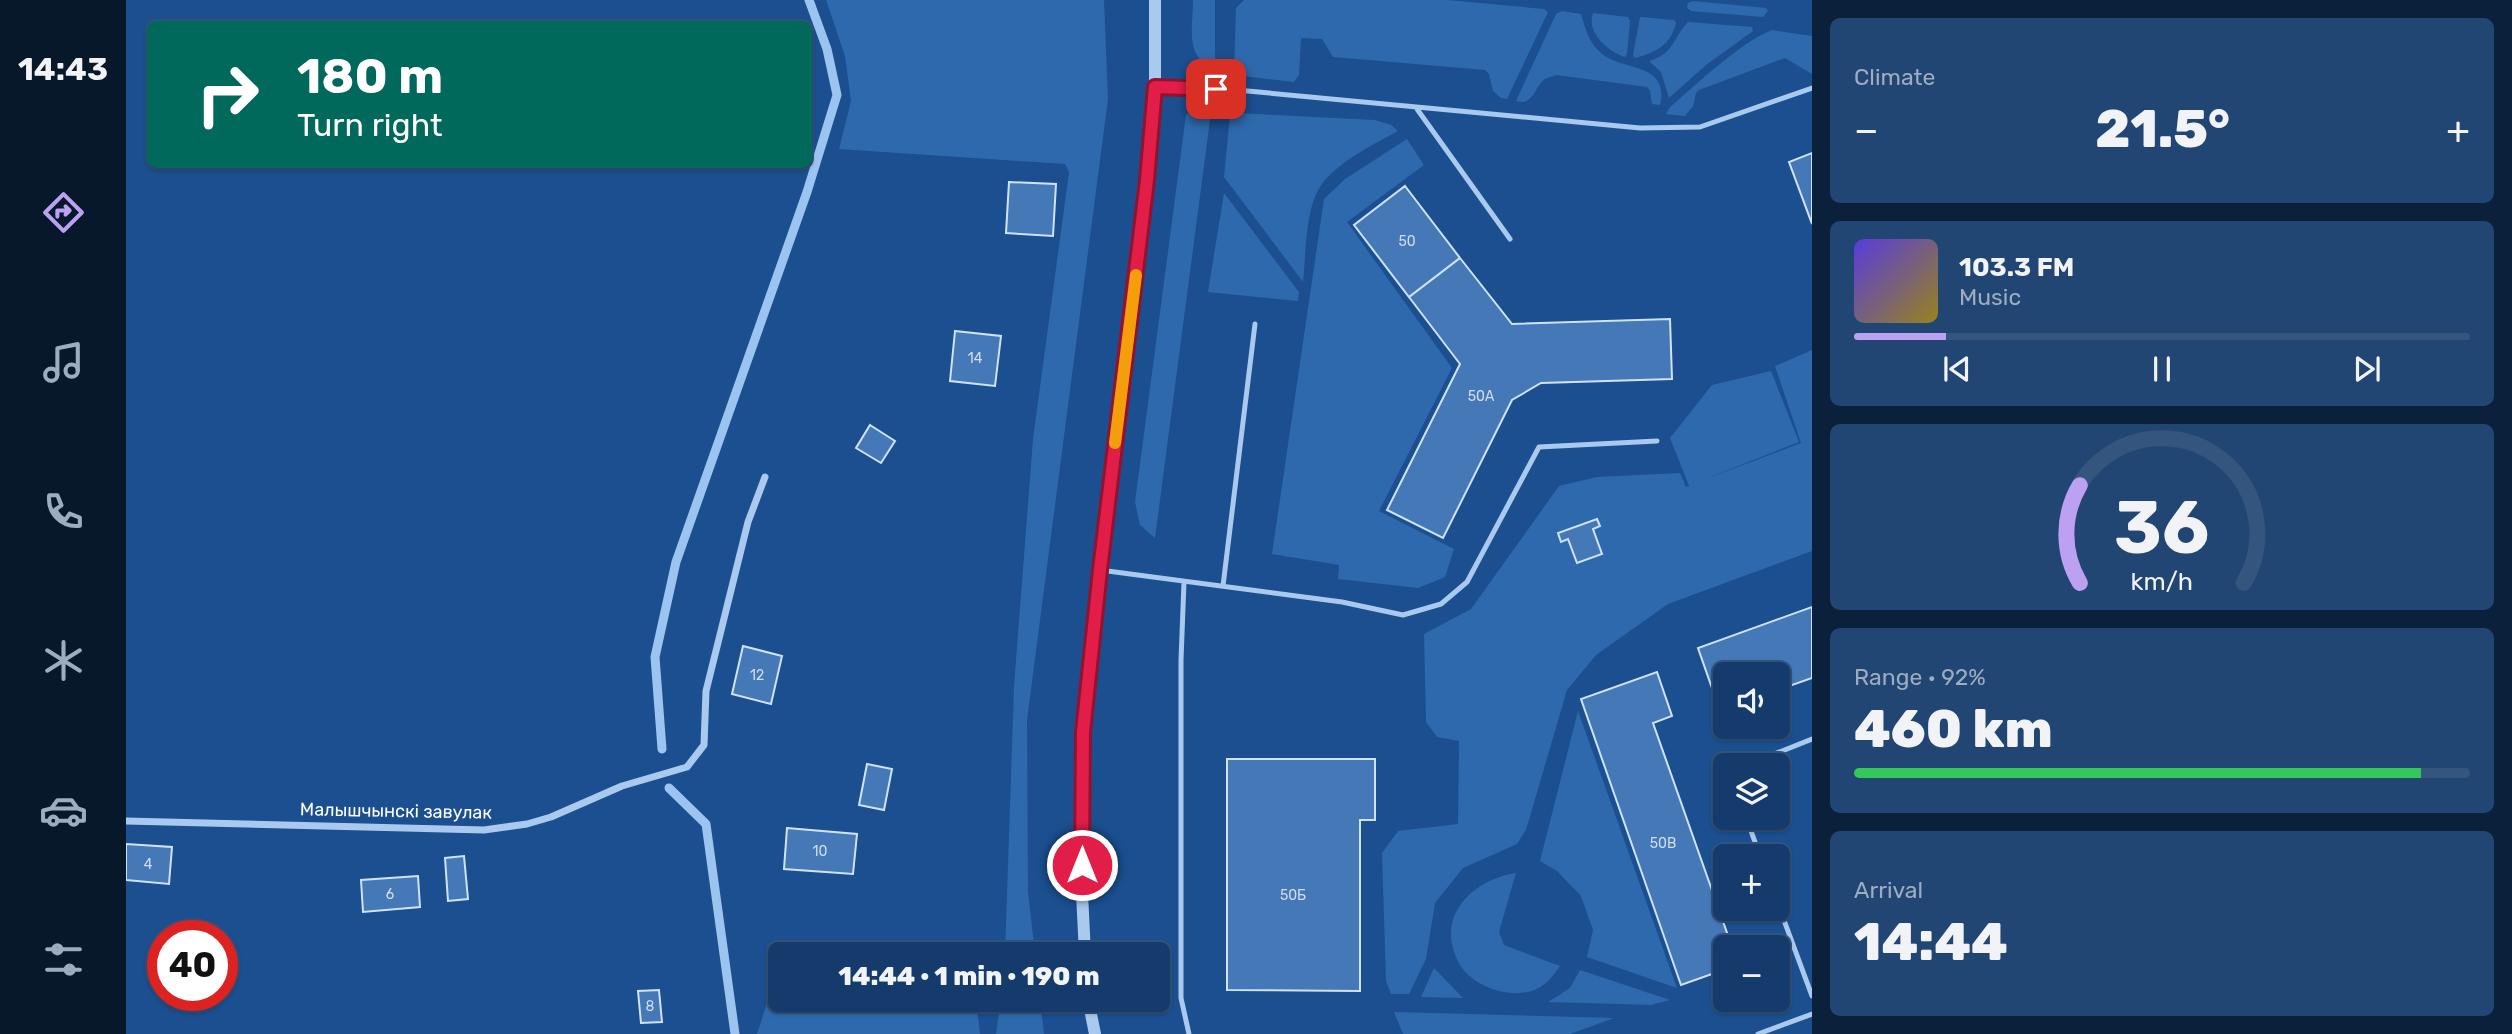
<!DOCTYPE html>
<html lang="en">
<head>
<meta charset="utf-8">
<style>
  :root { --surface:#143b6b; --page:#214673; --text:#f1f3f6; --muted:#9dadc1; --line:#33557e; --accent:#bca0f2 }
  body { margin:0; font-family:Rubik,sans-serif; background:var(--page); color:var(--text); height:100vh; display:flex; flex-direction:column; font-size:26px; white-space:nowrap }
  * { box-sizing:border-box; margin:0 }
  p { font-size:23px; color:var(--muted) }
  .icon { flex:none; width:38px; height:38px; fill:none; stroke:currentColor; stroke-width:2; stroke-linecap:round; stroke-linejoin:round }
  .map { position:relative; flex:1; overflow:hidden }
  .panel { display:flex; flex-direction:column; gap:18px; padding:18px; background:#0b203b; width:700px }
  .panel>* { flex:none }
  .top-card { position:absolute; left:21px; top:21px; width:665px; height:147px; border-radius:10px; box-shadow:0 2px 5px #0004,0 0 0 2px var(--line); background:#00695c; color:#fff; overflow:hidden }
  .controls { position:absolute; left:1587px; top:662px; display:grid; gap:14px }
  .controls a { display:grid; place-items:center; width:77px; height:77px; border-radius:10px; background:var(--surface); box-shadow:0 2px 5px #0004,0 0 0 2px var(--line); font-size:35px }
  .speed { position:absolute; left:21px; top:920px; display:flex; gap:14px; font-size:35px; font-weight:700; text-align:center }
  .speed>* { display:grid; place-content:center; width:91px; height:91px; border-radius:50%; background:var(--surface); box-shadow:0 2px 5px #0004,0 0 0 2px var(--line); line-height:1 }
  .speed .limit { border:10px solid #d22; background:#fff; color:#111 }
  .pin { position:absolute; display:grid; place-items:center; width:60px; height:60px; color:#fff; margin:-30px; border-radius:14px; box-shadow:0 4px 10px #0006 }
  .me { position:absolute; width:77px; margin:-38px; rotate:0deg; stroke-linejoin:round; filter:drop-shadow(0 0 5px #0008) }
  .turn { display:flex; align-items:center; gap:24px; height:147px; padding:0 35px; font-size:32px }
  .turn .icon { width:91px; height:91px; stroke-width:2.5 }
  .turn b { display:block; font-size:49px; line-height:60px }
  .big { font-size:52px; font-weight:800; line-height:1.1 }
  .panel .widget { flex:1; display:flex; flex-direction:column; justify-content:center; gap:10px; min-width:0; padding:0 24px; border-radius:10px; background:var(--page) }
  .panel .dial { align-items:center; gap:0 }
  .dial svg { height:182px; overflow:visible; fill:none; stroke:var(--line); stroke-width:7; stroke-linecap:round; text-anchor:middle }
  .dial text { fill:var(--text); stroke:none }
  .song { display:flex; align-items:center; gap:21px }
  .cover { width:84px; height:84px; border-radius:10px; background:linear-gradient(135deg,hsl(250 70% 55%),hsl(50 70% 35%)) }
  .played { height:7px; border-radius:4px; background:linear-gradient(90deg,var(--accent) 15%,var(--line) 15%) }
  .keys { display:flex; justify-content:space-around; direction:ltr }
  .heat { display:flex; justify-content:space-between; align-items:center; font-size:38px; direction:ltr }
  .charge { height:10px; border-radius:5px; background:linear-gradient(90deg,#34c759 92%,var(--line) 0) }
  .trip { position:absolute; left:642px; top:942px; width:402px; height:70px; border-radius:10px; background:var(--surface); box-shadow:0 2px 5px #0004,0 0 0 2px var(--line); font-weight:800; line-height:70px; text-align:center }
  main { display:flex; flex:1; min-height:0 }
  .dock { display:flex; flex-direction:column; width:126px; justify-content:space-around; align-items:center; background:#08182b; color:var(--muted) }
  .dock .icon { width:49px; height:49px }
  .dock .current { color:var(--accent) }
  .dock b { font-size:32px; color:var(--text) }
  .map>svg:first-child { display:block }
  .green { fill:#2e69ad }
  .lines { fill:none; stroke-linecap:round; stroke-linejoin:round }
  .stream { stroke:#9cc4f0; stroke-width:9 }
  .building { fill:#4478b7; stroke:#cfe3fa; stroke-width:2 }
  .service { stroke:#a9c9ee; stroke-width:5 }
  .minor { stroke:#a9c9ee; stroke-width:7 }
  .tertiary { stroke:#a9c9ee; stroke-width:12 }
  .route-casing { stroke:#92132f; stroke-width:18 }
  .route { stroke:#e11d48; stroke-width:12 }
  .slow { stroke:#f59e0b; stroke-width:12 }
  .labels { text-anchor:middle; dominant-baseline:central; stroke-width:7; stroke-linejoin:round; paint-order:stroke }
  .number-label { font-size:14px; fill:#d0dded }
  .street-label { font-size:18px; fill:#fff; stroke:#1b4f8f }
</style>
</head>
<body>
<main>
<nav class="dock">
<b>14:43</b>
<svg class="icon current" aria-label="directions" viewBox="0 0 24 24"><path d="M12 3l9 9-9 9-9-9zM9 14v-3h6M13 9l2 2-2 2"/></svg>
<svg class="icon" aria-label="music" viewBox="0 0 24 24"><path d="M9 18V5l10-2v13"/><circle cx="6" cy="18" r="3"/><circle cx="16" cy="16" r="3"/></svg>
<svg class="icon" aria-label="phone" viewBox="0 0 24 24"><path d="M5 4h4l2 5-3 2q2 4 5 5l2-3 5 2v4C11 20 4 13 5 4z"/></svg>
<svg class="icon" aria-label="climate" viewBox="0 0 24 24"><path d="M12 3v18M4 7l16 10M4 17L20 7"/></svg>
<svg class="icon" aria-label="car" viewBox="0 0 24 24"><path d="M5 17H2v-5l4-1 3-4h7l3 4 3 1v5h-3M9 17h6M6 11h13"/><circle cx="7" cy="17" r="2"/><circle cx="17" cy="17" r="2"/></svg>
<svg class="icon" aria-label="filters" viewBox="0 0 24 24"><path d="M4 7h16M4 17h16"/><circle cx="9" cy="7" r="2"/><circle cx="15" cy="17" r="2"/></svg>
</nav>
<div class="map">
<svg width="1686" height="1034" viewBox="0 0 1686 1034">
  <rect width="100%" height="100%" fill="#1b4f8f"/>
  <path class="green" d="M700,0H978L982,99L901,720L902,892L909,954H879L888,686L907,439L943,172L939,164L713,149L725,101L719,56Z
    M1067,0H1089V70C1058,57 1067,28 1067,0Z
    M1118,0H1322L1418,9L1422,12L1381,99L1375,98L1367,91L1363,74L1359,70L1207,57L1196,39L1175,38L1173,75L1168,82L1108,75L1110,8Z
    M1567,1L1640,8L1642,11L1637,17L1565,11L1561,8L1562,3Z
    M1436,11L1455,14C1460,31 1464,46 1479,56C1499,70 1544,64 1534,105L1526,104L1524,91L1521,87L1430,75C1428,76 1421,78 1419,79C1408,87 1407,107 1390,101L1430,14Z
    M1467,13L1502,17L1504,21L1501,54L1499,57C1482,51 1460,33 1467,13Z
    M1514,17L1548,20L1550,23C1545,45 1529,53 1509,58L1507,55Z
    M1562,22L1626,27L1627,31L1580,65L1543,98L1535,72L1523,61C1549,53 1546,39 1562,22Z
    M1646,30L1686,36V74L1659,58L1573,90L1570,93L1567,106L1559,116L1540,114L1544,107C1570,85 1616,41 1646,30Z
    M1086,105L1029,538L1014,525L1009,502L1060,115L1071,106Z
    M1112,113L1249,120L1265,125L1272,131C1248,144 1208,164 1194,187C1179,210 1180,255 1177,282L1098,177L1104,115Z
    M1281,139L1298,165L1221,222L1326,368L1253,511L1328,549L1319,577L1292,588L1212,579L1213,565L1146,554L1198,199L1219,179Z
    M1098,193L1173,292L1172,301L1082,292Z
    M1686,350V551L1542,604L1470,655L1441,690L1400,830L1391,844L1337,868L1309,903L1300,959L1283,994H1265L1260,981L1256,853L1272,831L1332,824L1333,741L1311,737L1300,722L1298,634L1345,609L1433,486L1471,477L1554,473L1560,487L1563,486L1544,438L1586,385L1645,371L1673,442L1577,480L1675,443L1649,366Z
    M1452,711L1551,988L1461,957L1467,930L1455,896L1431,871L1414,861Z
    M1390,873L1373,932L1378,945L1434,966C1428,975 1421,984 1411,989C1387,1000 1348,988 1334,965C1307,918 1345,880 1390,873Z
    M1308,968L1337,998L1295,997Z
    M1454,970L1544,1000L1525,1005L1422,1002L1444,988Z
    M654,981V999H845L851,1009L854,1034H631L647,984Z
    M875,999H914L918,1034H870Z
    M1268,1012L1488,1018L1444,1034H1277Z"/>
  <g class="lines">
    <path class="stream" d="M536,749L529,657L550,562L681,192L711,95L701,49L683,0
      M543,788L580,824L609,1034"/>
  </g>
  <path class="building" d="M1686,153V224L1663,162Z
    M883,182L930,184L927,236L880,233Z
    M1279,186L1334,258L1283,297L1228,225Z
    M1334,258L1386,324L1544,319L1546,379L1415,383L1386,400L1317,538L1261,510L1334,364L1283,297Z
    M829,331L875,336L869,386L824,381Z
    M744,425L769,441L755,463L730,448Z
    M1471,519L1474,526L1467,529L1476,554L1451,563L1442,539L1435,542L1432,533Z
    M1686,607V678L1652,690V674H1600V709L1594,711L1572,648Z
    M617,646L656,656L645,704L606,694Z
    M1531,672L1546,716L1527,723L1606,947H1600V969L1555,985L1455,699Z
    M1101,759H1249V820H1234V991L1101,990Z
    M741,764L766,769L758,810L733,805Z
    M661,828L731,834L727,874L658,869Z
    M0,844L46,847L43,884L0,880Z
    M338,856L342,899L322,901L319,858Z
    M292,876L294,907L237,912L235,880Z
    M533,990L536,1022L515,1023L512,991Z"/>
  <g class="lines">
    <path class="service" d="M1029,87L1100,89L1514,128L1574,127L1686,88
      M1291,109L1384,239
      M974,570L1216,602L1277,615L1315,604L1341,582L1413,447L1531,441
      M1058,582L1055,660V998L1063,1034
      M1097,586L1129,324
      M1621,765L1686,739
      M1620,817L1634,856
      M1652,904L1686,996
      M1632,1034L1686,1014"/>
    <path class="minor" d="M0,821L358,830L401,824L425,817L496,786L561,767L578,745L580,691L622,522L639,477"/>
    <path class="tertiary" d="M959,954L956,893L957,732L974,570L1021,180L1029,87V0
      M962,999L969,1034"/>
  </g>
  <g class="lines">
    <g class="route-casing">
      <path id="route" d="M956,865L957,732L974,570L1021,180L1029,87L1090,89"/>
    </g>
    <use href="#route" class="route"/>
    <path class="slow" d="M989,443L1010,275"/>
  </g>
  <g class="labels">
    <g class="number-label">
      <text x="1281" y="241">50</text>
      <text x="849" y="358">14</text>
      <text x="1355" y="396">50А</text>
      <text x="631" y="675">12</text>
      <text x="1537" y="843">50В</text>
      <text x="694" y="851">10</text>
      <text x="22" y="864">4</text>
      <text x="264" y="894">6</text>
      <text x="1167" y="895">50Б</text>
      <text x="524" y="1006">8</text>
    </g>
    <g class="street-label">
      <text transform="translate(270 811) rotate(1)">Малышчынскі завулак</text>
    </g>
  </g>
</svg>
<div class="controls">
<a><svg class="icon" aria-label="sound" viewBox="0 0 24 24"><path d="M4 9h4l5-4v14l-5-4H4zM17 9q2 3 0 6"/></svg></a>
<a><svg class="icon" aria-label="layers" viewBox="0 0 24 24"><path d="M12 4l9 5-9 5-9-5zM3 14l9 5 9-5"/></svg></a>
<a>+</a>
<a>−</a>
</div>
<div class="speed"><div class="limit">40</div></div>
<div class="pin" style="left:1090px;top:89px;background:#d93025"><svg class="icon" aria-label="arrive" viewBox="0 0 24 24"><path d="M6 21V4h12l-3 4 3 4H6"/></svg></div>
<svg class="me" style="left:956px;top:865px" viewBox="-20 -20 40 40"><circle r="17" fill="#e11d48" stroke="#fff" stroke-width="3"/><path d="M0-11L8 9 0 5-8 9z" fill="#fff"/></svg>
<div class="trip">14:44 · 1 min · 190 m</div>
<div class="top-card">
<div class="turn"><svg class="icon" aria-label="right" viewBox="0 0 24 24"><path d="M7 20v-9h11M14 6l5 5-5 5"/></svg><div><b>180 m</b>Turn right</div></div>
</div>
</div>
<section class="panel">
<div class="widget"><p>Climate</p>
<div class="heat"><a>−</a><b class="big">21.5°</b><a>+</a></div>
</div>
<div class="widget">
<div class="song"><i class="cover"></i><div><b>103.3 FM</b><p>Music</p></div></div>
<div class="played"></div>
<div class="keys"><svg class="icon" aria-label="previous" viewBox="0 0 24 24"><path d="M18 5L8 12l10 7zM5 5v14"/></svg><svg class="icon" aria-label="pause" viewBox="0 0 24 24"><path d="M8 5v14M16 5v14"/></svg><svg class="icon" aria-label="next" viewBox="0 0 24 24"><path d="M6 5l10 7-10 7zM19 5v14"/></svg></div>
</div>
<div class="widget dial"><svg viewBox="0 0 100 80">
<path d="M14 69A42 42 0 1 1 86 69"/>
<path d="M14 69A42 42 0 0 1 14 26" stroke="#bca0f2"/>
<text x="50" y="56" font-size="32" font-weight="700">36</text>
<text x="50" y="72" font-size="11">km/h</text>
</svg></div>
<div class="widget"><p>Range · 92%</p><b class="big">460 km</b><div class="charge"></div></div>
<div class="widget"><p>Arrival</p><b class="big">14:44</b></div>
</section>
</main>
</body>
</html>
